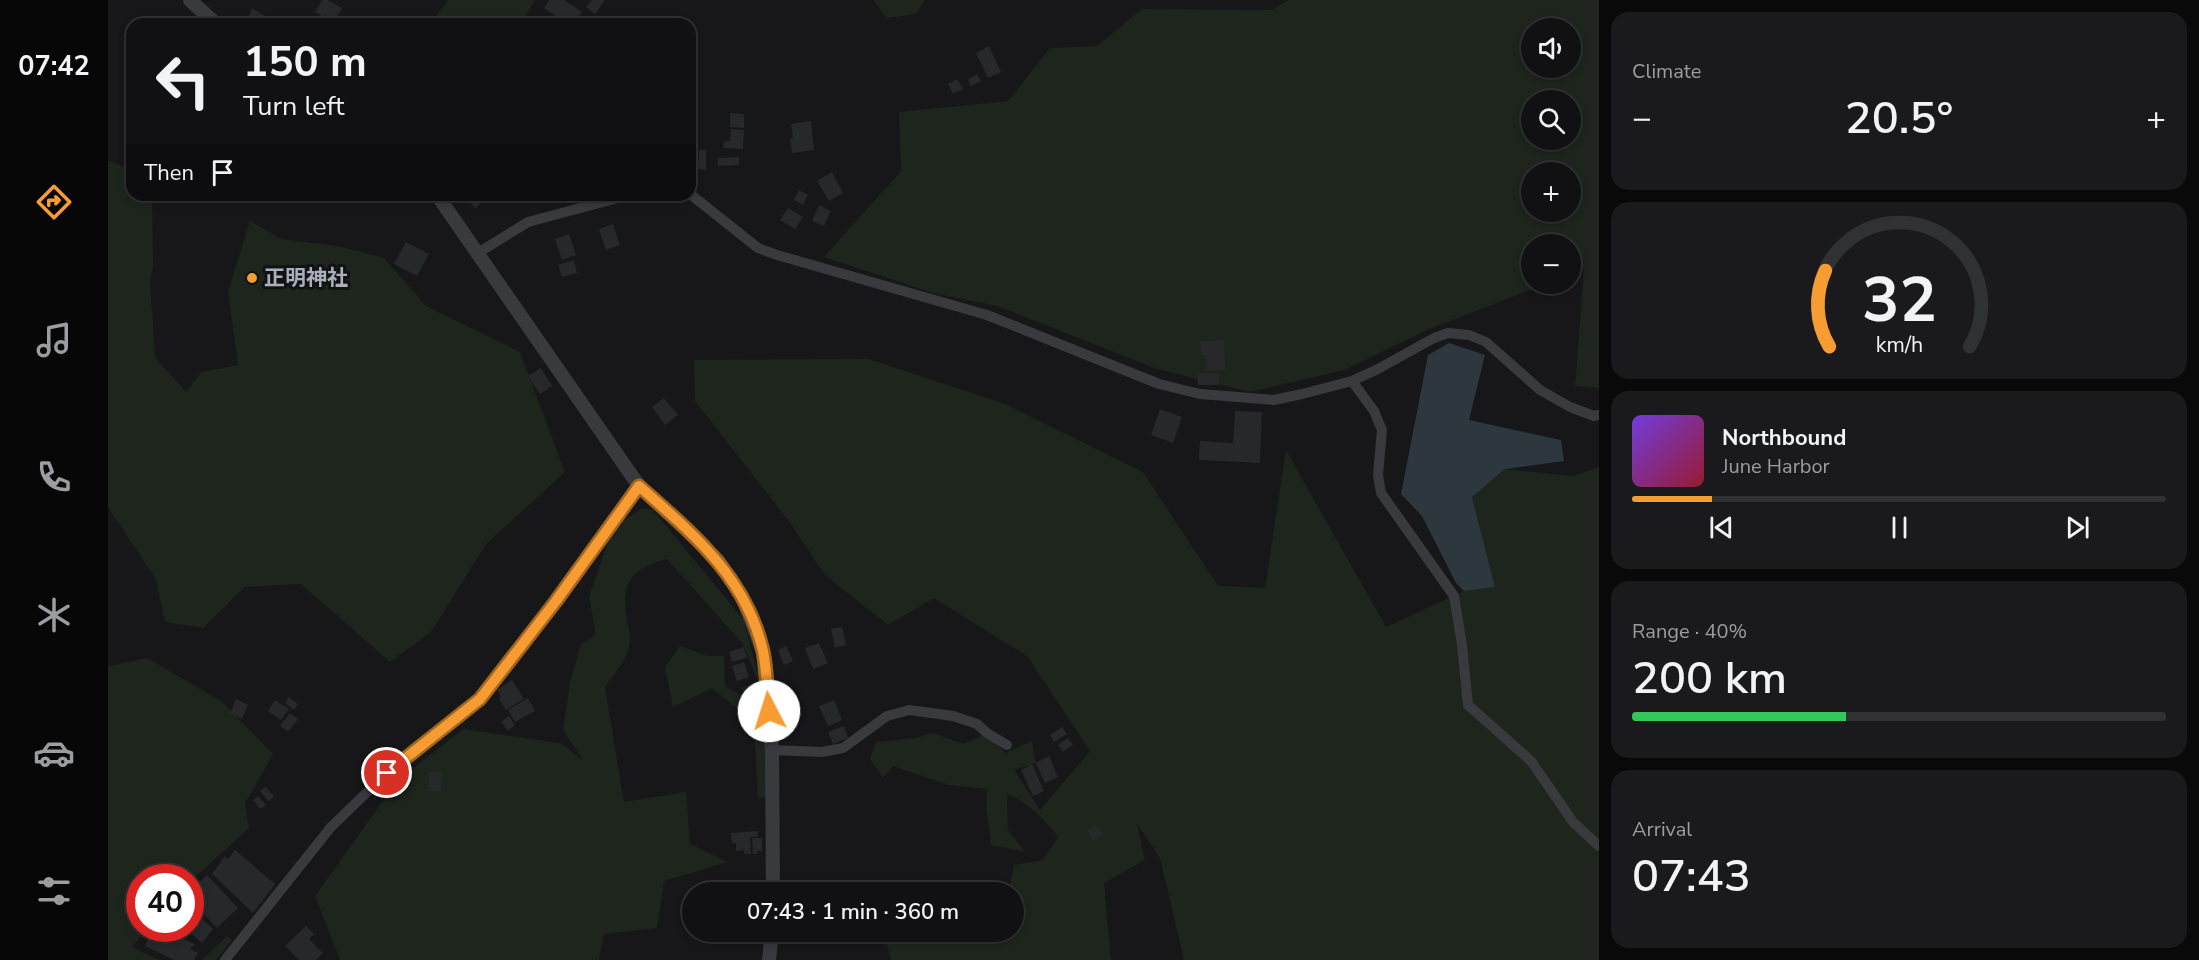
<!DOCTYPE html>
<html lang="en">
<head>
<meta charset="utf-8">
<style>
  :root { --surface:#111113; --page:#1a1a1c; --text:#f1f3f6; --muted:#9c9da0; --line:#303133; --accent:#f69c32 }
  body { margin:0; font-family:"Nunito Sans","Noto Sans JP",sans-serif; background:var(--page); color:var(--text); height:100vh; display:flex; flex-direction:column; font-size:22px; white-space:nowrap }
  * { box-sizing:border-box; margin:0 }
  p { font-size:20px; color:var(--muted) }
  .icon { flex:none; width:33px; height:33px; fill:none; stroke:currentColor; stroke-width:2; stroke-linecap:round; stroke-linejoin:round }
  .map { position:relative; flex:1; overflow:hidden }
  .details { display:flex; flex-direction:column; gap:12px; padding:12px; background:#09090a; width:600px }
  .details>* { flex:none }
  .hud { position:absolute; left:18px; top:18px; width:570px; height:183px; border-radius:18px; box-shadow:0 3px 9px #0003,0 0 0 2px var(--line); background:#111113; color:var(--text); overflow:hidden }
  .buttons { position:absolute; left:1413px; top:18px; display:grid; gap:12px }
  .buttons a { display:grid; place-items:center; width:60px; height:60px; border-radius:50%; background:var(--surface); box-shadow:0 3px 9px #0003,0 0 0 2px var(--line); font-size:30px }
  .speed { position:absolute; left:18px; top:864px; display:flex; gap:12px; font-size:30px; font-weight:700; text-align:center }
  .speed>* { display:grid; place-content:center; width:78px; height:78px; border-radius:50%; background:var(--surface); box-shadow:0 3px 9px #0003,0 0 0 2px var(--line); line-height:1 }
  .speed .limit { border:9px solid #d22; background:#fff; color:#111 }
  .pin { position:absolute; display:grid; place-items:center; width:51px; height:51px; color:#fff; margin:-26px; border:3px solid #fff; border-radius:50%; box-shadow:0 2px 6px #0007 }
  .me { position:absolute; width:66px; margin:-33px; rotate:355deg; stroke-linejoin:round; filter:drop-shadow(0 0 4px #0008) }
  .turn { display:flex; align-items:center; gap:21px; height:126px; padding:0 18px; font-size:27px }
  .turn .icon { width:78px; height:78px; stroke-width:2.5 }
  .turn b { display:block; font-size:42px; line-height:51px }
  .then { display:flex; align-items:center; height:57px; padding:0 18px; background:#0003; gap:12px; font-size:22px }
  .big { font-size:45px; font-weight:600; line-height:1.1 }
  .details .card { flex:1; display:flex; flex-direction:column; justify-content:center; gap:9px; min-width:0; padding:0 21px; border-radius:18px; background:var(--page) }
  .details .dial { align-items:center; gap:0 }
  .dial svg { height:156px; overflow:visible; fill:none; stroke:var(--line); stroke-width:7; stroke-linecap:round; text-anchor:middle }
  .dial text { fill:var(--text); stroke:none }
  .song { display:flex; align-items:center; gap:18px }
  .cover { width:72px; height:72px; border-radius:9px; background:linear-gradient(135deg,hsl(260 70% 55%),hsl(350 70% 35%)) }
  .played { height:6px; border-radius:3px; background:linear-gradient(90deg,var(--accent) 15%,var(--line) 15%) }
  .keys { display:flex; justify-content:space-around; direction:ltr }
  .heat { display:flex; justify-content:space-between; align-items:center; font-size:33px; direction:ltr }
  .charge { height:9px; border-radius:4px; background:linear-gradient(90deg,#34c759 40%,var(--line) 0) }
  .trip { position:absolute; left:574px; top:882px; width:342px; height:60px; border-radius:30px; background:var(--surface); box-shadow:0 3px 9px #0003,0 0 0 2px var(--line); font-weight:600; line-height:60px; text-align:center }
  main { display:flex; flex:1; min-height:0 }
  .tab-bar { display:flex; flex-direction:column; width:108px; justify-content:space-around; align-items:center; background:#070708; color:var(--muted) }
  .tab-bar .icon { width:42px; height:42px }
  .tab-bar .on { color:var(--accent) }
  .tab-bar b { font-size:27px; color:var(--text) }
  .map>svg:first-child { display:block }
  .green { fill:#1d251d; fill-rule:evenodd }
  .water { fill:#2d383e }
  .building { fill:#27282a }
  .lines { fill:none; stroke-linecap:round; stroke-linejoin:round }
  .minor { stroke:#383a3e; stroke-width:10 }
  .tertiary { stroke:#383a3e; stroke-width:14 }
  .route-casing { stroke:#a06520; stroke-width:15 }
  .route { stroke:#f69c32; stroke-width:10 }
  .poi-dot { fill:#f69c32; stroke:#121214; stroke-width:2 }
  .labels { text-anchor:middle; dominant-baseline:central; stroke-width:6; stroke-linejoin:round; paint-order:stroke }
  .poi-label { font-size:21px; font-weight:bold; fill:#a9b0b9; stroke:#121214; text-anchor:start }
</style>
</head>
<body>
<main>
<nav class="tab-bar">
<b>07:42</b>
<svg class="icon on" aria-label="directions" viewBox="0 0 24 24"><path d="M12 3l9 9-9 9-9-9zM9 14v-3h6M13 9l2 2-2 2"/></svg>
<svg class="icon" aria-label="music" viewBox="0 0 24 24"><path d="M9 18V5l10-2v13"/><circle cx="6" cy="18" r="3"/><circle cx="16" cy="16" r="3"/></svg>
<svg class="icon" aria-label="phone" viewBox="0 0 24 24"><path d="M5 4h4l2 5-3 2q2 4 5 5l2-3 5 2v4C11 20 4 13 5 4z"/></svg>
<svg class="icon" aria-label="climate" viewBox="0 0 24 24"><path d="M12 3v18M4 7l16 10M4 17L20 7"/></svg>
<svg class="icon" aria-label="car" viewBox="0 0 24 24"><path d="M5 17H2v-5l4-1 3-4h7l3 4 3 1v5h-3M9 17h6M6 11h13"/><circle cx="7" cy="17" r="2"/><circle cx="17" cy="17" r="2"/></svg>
<svg class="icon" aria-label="filters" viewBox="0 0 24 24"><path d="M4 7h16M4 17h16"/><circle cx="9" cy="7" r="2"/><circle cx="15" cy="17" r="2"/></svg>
</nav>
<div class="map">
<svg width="1491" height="960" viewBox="0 0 1491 960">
  <rect width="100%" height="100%" fill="#171719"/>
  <path class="green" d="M340,0H427L412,24H343L326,19Z
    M765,0H817L808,14L779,18Z
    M1181,0H1491V388L1467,386L1476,269L1463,273L1462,244H1424V284H1437L1319,330L1236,370L1142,392L1049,369L889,306L825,293L716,257L793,171L791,112L900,101L942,48L989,46L1034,9L1164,10ZM1424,28H1462V68H1424ZM1424,100H1462V140H1424ZM1424,172H1462V212H1424Z
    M0,160L24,170V195H44L45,268L42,281L47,357L78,392L93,372L130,365L120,292L142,221L173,239L230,246L276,258L318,306L412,352L457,472L378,544L323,632L282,662L193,584L137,587L95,628L57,622L48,579L0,507Z
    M761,359L897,404L1035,472L1110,586L1157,588L1178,450L1278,627L1356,591L1387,587L1364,497L1397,469L1465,476L1491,467V960H1076L1052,858L1029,824L1037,860L996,883L1003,960H783L779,944L755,932H906V892H901L906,865L935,860L950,837C941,823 916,799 899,794L900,830L917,852L883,845L878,804L880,789L841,785L785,766L775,778L762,759L768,742L808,738L824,733L856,744L879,733L897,753L924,741L928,763L906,770L932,810L982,751L919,656L826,598L780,625L717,575L680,520L587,401L586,360Z
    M534,508L545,510L635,619L656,696L635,644L559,559C523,569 513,581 519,619C520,626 523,635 522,642C520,659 507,673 497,687L516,802L578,792L582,844L620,862L556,881L549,928L496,934L491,960H232L207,896L289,781L355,729L452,743L476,761L455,730L462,682L473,644L488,635L481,597L505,527Z
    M572,646L600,656H616L617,686L653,707L659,748V796L650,799L646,722L604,688L565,707L557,667Z
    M39,658L113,701L165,754L137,804L141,828L83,881L82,878H32V928L40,929L24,947L51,960H0V666Z
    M119,936L124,940L108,960H94Z"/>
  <path class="water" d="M1341,343L1377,355L1361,420L1453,440L1456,461L1397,469L1364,497L1387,587L1356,591L1348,583L1314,516L1293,494L1320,355Z"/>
  <path class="building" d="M214,0H220L234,8L226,23L207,12Z
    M441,0H456L474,12L465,24H459L436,8Z
    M484,0H497L487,14L478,7Z
    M144,8L170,24H145L139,20Z
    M881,46L893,72L880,78L868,53Z
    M869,74L873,81L863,86L860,80Z
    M849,79L855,89L845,94L840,84Z
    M622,113L636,114V128L622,127Z
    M703,121L706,150L684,153L682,138H685L683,124Z
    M623,129L636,130L635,149L615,148L616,141H622Z
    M591,150H598V170L590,169Z
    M584,155H589V170H582Z
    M631,157V165L610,166V158Z
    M724,172L735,193L721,201L709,181Z
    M691,190L700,195L695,205L686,200Z
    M360,195H379L368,208L357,199Z
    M711,205L723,211L716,226L704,221Z
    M680,208L695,217L687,229L672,220Z
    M505,224L512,245L498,250L491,229Z
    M461,234L468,255L454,260L447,239Z
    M298,242L321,254L309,276L286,264Z
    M466,260L469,273L454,277L450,265Z
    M1116,340L1117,370L1099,371L1098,355H1093L1092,341Z
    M433,368L444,386L432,394L420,376Z
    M1090,373L1111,374V385H1090Z
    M556,398L570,415L557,425L544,407Z
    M1052,409L1074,417L1065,443L1043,435Z
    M1127,411L1154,412L1152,463L1091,460L1092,441L1125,443Z
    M734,627L738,645L727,648L723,629Z
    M711,643L720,663L705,669L697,648Z
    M678,646L685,661L676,665L670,650Z
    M636,647L639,658L624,662L621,652Z
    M636,662L641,677L629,681L624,666Z
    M404,680L416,699L398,710L391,699L393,697L389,690Z
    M647,683L650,692L637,697L634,688Z
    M181,697L190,704L186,710L177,703Z
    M420,698L427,711L407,722L400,710Z
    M128,699L140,705L134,719L122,713Z
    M167,700L181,709L173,720L160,711Z
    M726,700L734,720L720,726L711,706Z
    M182,713L190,719L180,732L172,726Z
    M401,716L407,725L400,731L393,722Z
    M736,726L740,738L725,744L720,732Z
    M954,727L959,734L946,742L942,735Z
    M960,738L965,745L955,752L950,745Z
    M941,756L950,777L937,783L928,763Z
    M924,764L936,791L925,796L913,770Z
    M321,772H334L333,792L320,791Z
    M158,787L166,797L160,801L152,791Z
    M150,796L158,805L152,809L145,800Z
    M989,824L995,835L985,841L979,830Z
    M650,831V837H642L643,854H636V850L628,851V843L624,844L623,833Z
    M644,838H654V851H649V854H645Z
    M127,850L167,884L145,913L104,874L117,856L120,859Z
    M99,875L130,908L109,928L82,900V891Z
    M92,917L105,929L94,943L80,931Z
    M198,926L206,934L201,939L215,953L208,960H191L177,946Z
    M50,928L87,944L82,949L90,953L86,960H66L37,946L42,935L46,937Z"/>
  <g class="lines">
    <path class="minor" d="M496,24L497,23
      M582,194L650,248L669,255L879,315L1051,384L1092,394L1166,400L1194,394L1244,381L1270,369L1326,338L1340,333L1361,335L1378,342L1432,390L1462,407L1486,416L1491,415
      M370,253L420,222L521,195
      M1244,381L1266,411L1274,430L1270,475L1273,493L1346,596L1354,645L1360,705L1423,761L1465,822L1491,846
      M664,750L714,752L735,748L779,716L801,710L845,716L869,724L879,733L899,745
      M117,960L223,827L279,773L372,699L448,601L531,486"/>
    <path class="tertiary" d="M82,0L108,24
      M329,195L531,486L610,560L634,597L655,652L664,750L665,892
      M661,960L664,932"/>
  </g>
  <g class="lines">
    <g class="route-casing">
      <path id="route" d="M279,773L372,699L448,601L531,486C585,534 638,577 655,651C659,670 659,691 661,711"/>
    </g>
    <use href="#route" class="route"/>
  </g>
  <circle class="poi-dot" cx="144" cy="278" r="6"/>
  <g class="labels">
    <g class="poi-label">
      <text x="156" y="278">正明神社</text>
    </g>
  </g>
</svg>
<div class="buttons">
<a><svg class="icon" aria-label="sound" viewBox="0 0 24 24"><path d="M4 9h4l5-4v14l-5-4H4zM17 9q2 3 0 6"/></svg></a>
<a><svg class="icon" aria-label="search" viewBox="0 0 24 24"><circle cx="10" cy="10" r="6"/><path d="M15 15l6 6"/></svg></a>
<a>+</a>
<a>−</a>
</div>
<div class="speed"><div class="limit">40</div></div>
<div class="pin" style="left:279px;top:773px;background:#d93025"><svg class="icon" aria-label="arrive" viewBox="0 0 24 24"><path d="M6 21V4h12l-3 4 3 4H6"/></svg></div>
<svg class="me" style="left:661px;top:711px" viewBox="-20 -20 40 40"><circle r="19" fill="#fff"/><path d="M0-13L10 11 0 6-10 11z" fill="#f69c32"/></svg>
<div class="trip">07:43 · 1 min · 360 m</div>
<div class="hud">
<div class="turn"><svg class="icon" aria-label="left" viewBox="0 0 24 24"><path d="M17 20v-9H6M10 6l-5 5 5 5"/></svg><div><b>150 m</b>Turn left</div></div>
<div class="then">Then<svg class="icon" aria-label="arrive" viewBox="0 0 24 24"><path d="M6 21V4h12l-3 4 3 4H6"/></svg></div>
</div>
</div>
<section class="details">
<div class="card"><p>Climate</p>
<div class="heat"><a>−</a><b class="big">20.5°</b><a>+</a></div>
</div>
<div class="card dial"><svg viewBox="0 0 100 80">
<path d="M14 69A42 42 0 1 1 86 69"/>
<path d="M14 69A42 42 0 0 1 12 30" stroke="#f69c32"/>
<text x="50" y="56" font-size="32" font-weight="700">32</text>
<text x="50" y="72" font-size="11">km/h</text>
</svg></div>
<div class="card">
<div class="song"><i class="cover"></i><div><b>Northbound</b><p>June Harbor</p></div></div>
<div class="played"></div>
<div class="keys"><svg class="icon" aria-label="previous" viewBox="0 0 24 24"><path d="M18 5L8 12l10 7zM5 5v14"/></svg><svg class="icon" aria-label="pause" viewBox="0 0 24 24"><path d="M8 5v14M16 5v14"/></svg><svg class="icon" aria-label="next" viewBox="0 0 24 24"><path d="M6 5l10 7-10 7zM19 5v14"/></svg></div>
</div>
<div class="card"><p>Range · 40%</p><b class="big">200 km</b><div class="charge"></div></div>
<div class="card"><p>Arrival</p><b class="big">07:43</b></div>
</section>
</main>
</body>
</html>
